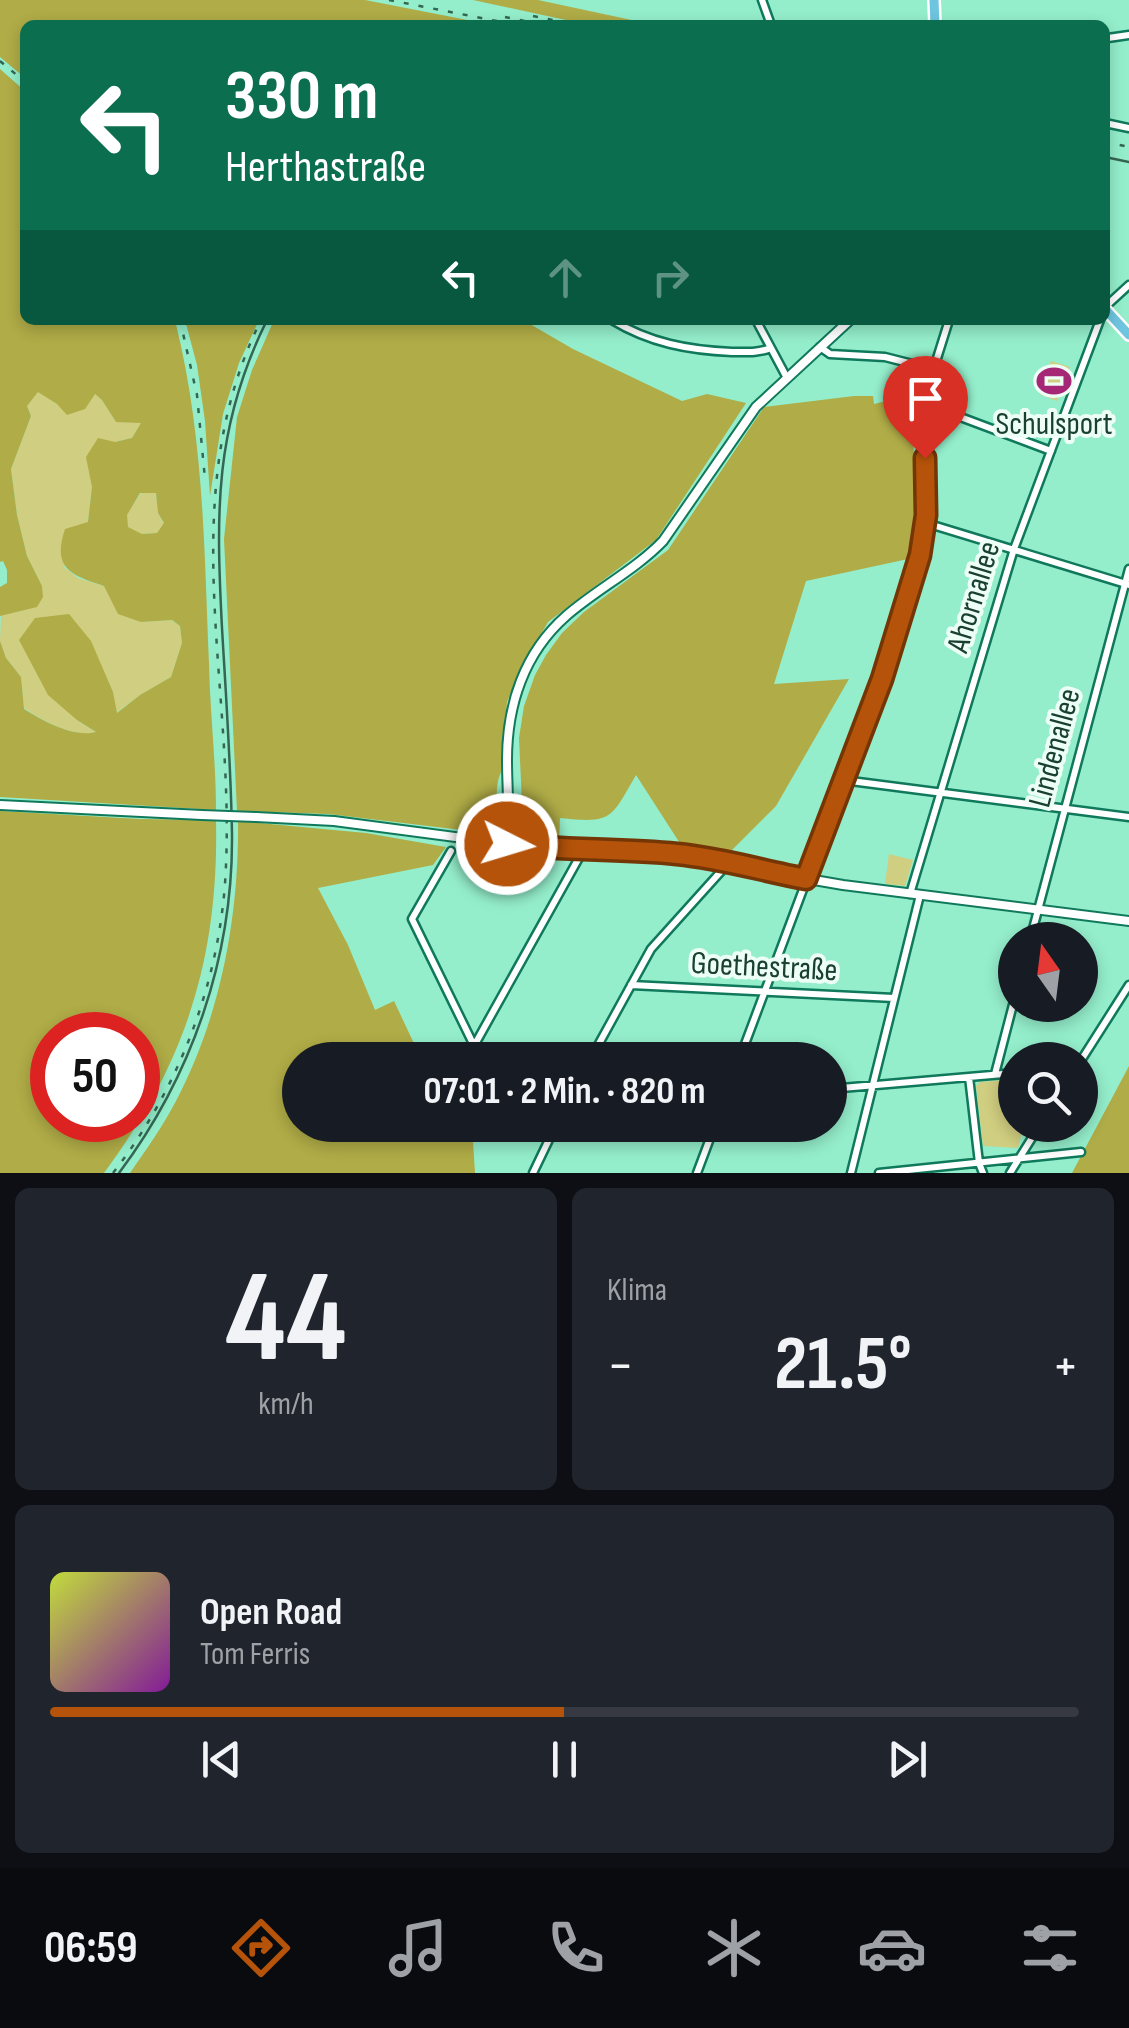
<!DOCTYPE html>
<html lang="de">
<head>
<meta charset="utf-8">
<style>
  :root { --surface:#171b24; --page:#20242c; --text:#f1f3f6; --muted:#9ea1a6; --line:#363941; --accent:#b45309 }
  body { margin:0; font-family:"Sofia Sans Condensed",sans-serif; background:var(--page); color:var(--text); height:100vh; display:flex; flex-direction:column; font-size:38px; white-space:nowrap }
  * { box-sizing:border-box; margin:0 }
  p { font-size:32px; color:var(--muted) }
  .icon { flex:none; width:55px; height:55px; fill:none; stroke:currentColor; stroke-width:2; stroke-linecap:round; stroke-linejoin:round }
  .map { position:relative; height:1173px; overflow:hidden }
  .panel { display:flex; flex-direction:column; gap:15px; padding:15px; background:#0d0f14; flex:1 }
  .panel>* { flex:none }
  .hud { position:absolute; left:20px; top:20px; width:1090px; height:305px; border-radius:15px; box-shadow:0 5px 15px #0003; background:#0b6e4f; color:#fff; overflow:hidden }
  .needle { width:65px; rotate:346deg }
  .buttons { position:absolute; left:998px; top:922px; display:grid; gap:20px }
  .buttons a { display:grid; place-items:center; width:100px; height:100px; border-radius:50%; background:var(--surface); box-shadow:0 5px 15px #0003; font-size:50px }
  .speed { position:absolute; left:30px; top:1012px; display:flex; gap:20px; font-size:50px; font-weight:700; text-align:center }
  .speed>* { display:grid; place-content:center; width:130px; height:130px; border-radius:50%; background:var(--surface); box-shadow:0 5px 15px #0003; line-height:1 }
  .speed .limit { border:15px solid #d22; background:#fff; color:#111 }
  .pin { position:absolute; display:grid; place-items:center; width:85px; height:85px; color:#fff; margin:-102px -42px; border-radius:50% 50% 50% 0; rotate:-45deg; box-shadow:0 0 10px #0007 }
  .pin .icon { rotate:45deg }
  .me { position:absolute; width:110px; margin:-55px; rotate:95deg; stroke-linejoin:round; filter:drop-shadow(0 0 8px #0008) }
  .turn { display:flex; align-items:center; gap:35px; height:210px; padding:0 40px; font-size:45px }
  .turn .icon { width:130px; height:130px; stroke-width:2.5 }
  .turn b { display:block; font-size:70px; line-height:85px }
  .lanes { display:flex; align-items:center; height:95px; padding:0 40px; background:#0003; justify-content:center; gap:50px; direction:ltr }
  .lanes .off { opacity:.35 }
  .big { font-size:75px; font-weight:700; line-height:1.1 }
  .panel .widget { flex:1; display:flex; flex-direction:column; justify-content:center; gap:15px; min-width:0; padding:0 35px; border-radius:15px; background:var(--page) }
  .panel .dial { align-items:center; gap:0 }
  .dial b { font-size:130px; line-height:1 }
  .song { display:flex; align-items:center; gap:30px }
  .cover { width:120px; height:120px; border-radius:15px; background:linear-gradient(135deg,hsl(70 70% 55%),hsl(290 70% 35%)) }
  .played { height:10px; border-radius:5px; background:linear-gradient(90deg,var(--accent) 50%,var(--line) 50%) }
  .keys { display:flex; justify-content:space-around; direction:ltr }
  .heat { display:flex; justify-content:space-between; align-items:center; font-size:55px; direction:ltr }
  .panel .tiles { flex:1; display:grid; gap:15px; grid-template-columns:1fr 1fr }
  .widget:last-child { grid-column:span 2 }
  .trip { position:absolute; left:282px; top:1042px; width:565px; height:100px; border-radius:50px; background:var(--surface); box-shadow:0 5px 15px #0003; font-weight:700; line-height:100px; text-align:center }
  .dock { display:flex; height:160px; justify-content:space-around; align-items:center; background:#090b0e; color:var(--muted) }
  .dock .icon { width:70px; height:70px }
  .dock .active { color:var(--accent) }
  .dock b { font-size:45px; color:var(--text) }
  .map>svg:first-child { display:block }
  .green { fill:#d0ce80 }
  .forest { fill:#b0ac47; fill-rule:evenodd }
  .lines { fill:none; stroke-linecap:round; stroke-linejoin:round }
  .minor-casing { stroke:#10795b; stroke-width:11 }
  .secondary-casing { stroke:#10795b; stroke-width:12 }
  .primary-casing { stroke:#fff; stroke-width:14 }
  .minor { stroke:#fff; stroke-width:6 }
  .secondary { stroke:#fff; stroke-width:8 }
  .primary { stroke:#6ec5e0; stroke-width:9 }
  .tram { stroke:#356653; stroke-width:2.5 }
  .rail { stroke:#356653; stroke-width:2.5; stroke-dasharray:5 10; stroke-linecap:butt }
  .secondary-bridge-casing { stroke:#10795b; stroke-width:12; stroke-linecap:butt }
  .secondary-bridge { stroke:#fff; stroke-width:8 }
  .route-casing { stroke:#753606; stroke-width:25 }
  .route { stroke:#b45309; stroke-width:18 }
  .labels { text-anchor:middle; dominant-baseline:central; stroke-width:8; stroke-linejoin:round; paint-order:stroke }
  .poi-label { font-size:32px; fill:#1a4032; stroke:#edfef6 }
  .street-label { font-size:32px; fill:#1a4032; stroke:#edfef6 }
</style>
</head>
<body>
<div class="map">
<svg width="1129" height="1173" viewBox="0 0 1129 1173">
  <rect width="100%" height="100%" fill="#94eecb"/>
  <path class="green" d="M1051,361L1070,367L1057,401L1039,394Z
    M38,391L57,404L95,394L102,400L116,422H142L132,438L115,442L92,487L88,522L64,567L78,578L104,586L141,622L171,620L180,626L182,643L171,677L140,695L116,713L113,692L102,669L77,720L97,733C73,737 44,722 24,708L21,677L6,658L0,641L1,614L18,612L42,586L27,556L17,515L11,469L31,416L27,406Z
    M141,493H156L158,513L164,524L157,533L142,534L128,528L126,515Z
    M889,854L913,860L905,886L885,884Z
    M1003,1080L1015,1082V1125H1024L1018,1148L983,1146L976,1086L980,1082Z"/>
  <path class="forest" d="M0,0H365L493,25H25V78L0,57Z
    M473,0H538L655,25H589Z
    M0,69L25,91V320H175C204,437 204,545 209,664C210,713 216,761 216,810L0,797V641L6,658L21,677L24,709C43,721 74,738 96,732L77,720L48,695L19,640L35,618L69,614L91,641L113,692L117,713L140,695L171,677L182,643L180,626L172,620L141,622L118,614L104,586C70,575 52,568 65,529L88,522L92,487L86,457L98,438L115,442L132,438L141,423L116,422L102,400L95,394L85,409L67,415L57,404L38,392L27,406L31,416L11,469L17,515L27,556L42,586L43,597L37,607L0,616V587L7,583V570L3,561L0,562ZM140,493H156L158,513L164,523L157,533L142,534L128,527L127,515Z
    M185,320H259L239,363L223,414L210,496L205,421L197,365Z
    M274,320H523L573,349L682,401L707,394L746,403L656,540L548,622L523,666L507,702L501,772C493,790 498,810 502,829L495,834L328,814L237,811L224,539L237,417L252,370Z
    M854,396H873L874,404L886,401L912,404C913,459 919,505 908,559L806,581L774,684L849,679L776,806L729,853L683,848L636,775C611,818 613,824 560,818L559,843L521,840L518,832L522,804L519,738L524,706L535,675L546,655L562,633L584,612L668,550L764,407Z
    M0,811L140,819L216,820C219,957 186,1063 104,1173H0ZM52,1035H138V1120H52Z
    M238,821L366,833L446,847L433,865L318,888L348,945L375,1010L394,1001L418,1052L414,1060H300V1125H472L475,1173H130C146,1150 163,1126 176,1101C221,1015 239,917 238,821Z
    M1129,1066V1173H1072Z"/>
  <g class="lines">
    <g class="minor-casing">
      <path id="minor" d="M762,0L771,25
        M1108,38L1129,35
        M1105,123L1129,128
        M1105,307L1129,285
        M612,320C650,343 688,350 732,352C746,352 758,353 771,348
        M756,320L787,378
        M820,347L830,354L885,357L932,369
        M923,403L1051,451
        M926,523L1129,585
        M843,780L1129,817
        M451,851L412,919L481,1060
        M910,894L1014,549L1100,320
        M1030,940L1129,569
        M631,985L894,998
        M474,1046L580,856L581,850
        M590,1060L651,949L724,868L726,862
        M739,1060L882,679L919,555L926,523L927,496L923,403L949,320
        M1080,1062L1129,985
        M995,1074L1015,997
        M969,1077L979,1163L983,1173
        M830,1089L1015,1073
        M533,1173L556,1125
        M697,1173L715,1125
        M851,1173L920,895
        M879,1173L1081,1152
        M1010,1173L1040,1125"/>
    </g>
    <g class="secondary-casing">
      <path id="secondary" d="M0,805L202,815
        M256,817L334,821L539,848L695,856L785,875L843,885L1129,921
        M507,844C510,816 507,788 507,760C507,705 524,653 566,616C597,589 635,570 663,541L756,407L850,320"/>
    </g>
    <g class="primary-casing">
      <path id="primary" d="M934,0L935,25
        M1105,309L1129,335"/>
    </g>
    <use href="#minor" class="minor"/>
    <use href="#secondary" class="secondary"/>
    <use href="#primary" class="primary"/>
    <path class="tram" d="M1105,157L1129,162
      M119,1173C192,1076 233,957 232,835C231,766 226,697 222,628C216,512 214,427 267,320"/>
    <path class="rail" d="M389,0L517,25
      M533,16L577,25
      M505,17L544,25
      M0,61L25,82
      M1105,142L1129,147
      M180,320L197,395L205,479
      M113,1173C181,1086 222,976 226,865C234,680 174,495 261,320"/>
    <g class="secondary-bridge-casing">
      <path id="secondary-bridge" d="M202,815L256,817"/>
    </g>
    <use href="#secondary-bridge" class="secondary-bridge"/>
  </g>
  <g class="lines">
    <g class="route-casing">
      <path id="route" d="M507,844C563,851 620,848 677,854C721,858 763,871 806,879L882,679L920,555L926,515L925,458"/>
    </g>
    <use href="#route" class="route"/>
  </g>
  <defs>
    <g id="stadium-bare" transform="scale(2.7)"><path d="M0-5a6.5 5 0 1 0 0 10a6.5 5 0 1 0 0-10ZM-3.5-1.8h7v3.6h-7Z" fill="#a72777" stroke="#edfef6" stroke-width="2.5" paint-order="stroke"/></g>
  </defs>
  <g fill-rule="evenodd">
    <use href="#stadium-bare" x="1054" y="381"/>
  </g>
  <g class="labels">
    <g class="poi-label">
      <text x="1054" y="424">Schulsport</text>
    </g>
    <g class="street-label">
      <text transform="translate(974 597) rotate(-73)">Ahornallee</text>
      <text transform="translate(1055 748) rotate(-75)">Lindenallee</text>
      <text transform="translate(764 967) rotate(3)">Goethestraße</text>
    </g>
  </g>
</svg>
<div class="buttons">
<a><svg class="needle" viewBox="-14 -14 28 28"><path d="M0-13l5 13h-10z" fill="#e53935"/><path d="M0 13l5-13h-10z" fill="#9ea1a6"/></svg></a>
<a><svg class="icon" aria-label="search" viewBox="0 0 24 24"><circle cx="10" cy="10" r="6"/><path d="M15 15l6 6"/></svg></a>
</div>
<div class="speed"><div class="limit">50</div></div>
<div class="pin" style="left:925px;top:458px;background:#d93025"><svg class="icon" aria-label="arrive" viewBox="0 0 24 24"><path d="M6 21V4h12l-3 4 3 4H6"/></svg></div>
<svg class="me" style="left:507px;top:844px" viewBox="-20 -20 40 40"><circle r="17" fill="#b45309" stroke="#fff" stroke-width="3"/><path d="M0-11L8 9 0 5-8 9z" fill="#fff"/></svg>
<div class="trip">07:01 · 2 Min. · 820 m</div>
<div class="hud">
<div class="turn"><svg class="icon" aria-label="left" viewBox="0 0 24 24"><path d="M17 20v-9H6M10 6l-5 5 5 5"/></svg><div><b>330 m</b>Herthastraße</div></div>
<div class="lanes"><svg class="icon" aria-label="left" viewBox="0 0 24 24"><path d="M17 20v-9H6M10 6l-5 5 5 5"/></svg><svg class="icon off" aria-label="ahead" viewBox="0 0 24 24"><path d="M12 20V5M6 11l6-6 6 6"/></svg><svg class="icon off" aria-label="right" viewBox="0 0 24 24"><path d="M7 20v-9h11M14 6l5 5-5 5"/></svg></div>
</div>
</div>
<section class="panel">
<div class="tiles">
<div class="widget dial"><b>44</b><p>km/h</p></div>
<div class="widget"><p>Klima</p>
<div class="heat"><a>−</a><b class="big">21.5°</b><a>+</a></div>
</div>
<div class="widget">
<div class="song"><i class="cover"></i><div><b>Open Road</b><p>Tom Ferris</p></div></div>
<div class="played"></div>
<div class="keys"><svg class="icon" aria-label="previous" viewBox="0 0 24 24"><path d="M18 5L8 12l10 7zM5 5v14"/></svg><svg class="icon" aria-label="pause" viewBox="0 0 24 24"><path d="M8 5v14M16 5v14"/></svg><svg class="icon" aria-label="next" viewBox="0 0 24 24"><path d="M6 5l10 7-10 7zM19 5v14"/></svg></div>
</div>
</div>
</section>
<nav class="dock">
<b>06:59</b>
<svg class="icon active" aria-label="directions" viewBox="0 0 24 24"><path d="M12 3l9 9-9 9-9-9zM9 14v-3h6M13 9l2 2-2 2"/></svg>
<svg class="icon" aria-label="music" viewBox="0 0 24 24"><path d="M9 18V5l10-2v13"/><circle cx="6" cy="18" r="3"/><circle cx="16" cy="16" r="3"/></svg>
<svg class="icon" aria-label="phone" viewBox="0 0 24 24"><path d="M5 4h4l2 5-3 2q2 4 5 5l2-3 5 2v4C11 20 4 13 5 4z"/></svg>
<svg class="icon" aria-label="climate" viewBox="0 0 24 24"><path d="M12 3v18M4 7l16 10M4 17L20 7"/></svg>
<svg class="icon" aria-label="car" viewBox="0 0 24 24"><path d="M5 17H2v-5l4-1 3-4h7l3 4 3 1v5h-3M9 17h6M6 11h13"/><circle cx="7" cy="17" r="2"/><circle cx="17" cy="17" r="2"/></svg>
<svg class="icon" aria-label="filters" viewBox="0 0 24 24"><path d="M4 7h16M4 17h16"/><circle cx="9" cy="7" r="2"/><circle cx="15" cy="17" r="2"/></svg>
</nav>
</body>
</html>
